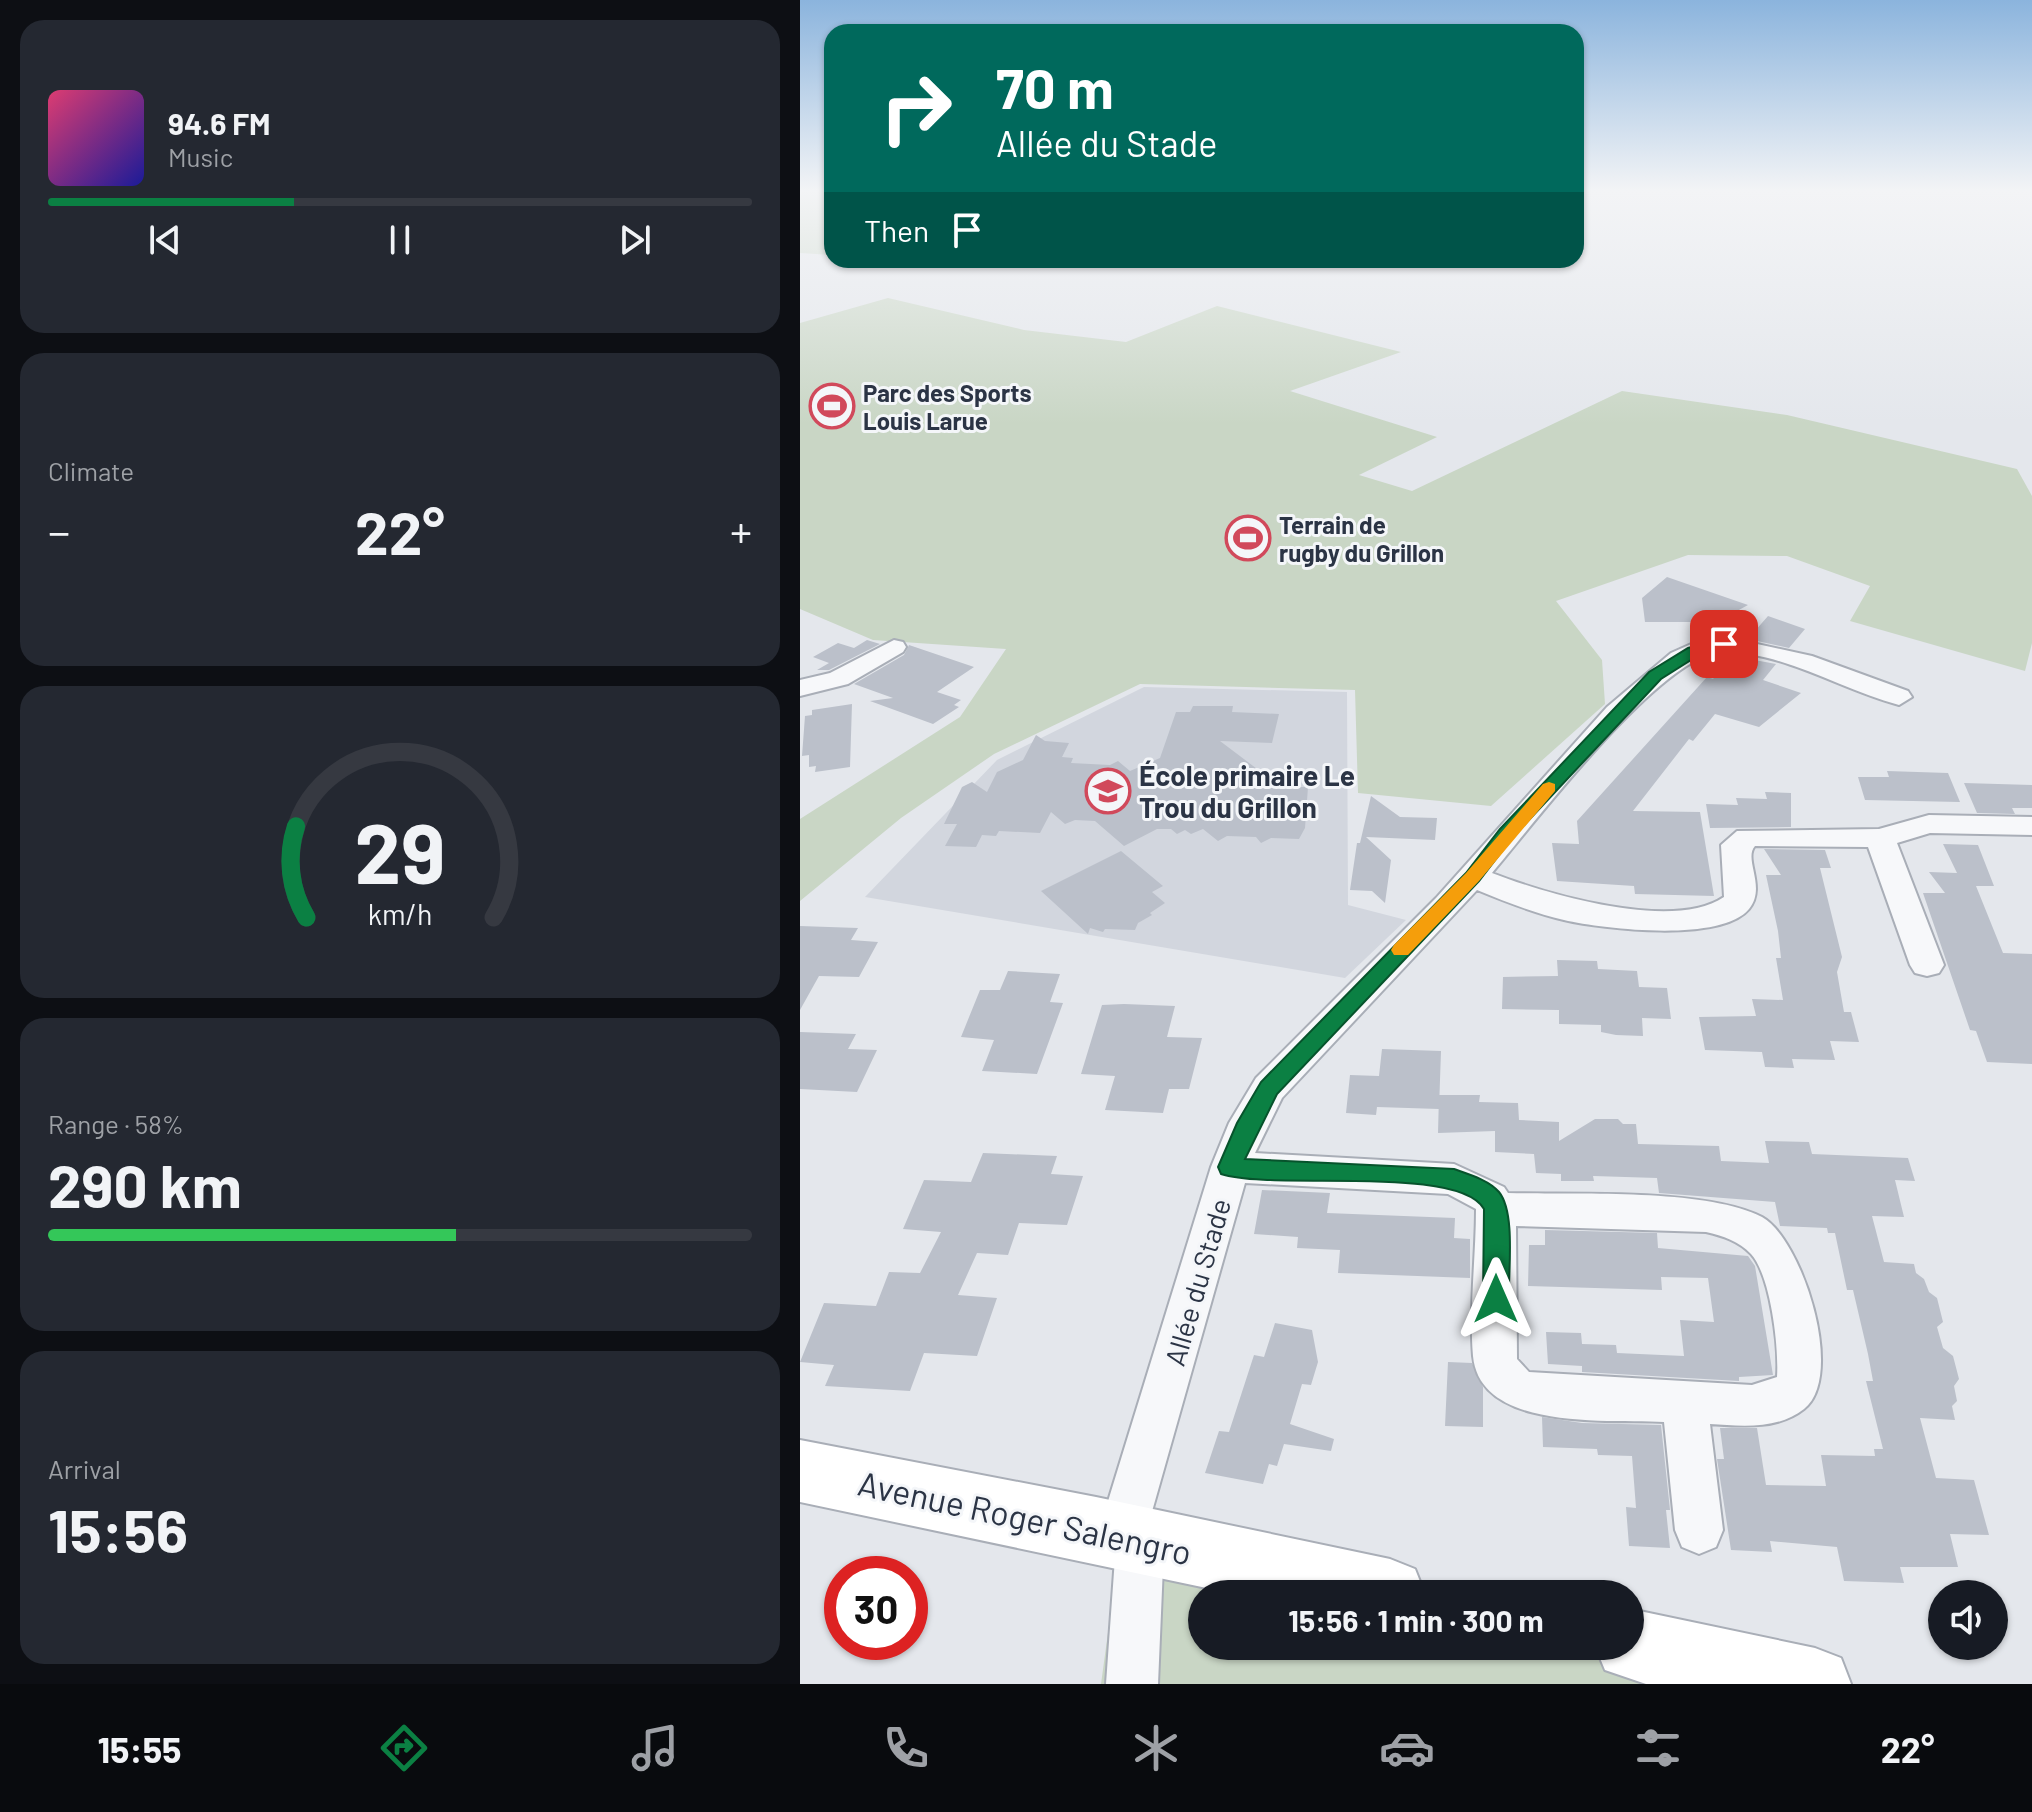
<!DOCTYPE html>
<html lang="en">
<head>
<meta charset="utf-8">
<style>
  :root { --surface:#171b24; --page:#242831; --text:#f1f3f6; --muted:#9ea1a6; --line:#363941; --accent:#0b8043 }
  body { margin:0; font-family:Barlow,sans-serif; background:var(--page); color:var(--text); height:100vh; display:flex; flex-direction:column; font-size:30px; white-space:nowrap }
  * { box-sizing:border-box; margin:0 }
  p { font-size:26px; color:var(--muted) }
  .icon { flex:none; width:44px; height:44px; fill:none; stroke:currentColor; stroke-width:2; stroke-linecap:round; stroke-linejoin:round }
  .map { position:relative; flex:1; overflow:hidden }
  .drawer { display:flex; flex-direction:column; gap:20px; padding:20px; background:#0d0f14; width:800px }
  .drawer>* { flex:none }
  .top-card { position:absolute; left:24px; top:24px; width:760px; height:244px; border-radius:24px; box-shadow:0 2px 6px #0004; background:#00695c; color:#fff; overflow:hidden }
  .controls { position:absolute; left:1128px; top:1580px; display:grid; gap:16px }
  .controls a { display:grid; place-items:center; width:80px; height:80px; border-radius:50%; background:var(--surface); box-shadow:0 2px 6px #0004; font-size:40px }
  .speed { position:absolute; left:24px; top:1556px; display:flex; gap:16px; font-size:40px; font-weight:700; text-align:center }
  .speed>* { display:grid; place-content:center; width:104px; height:104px; border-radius:50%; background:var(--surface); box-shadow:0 2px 6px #0004; line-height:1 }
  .speed .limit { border:12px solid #d22; background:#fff; color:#111 }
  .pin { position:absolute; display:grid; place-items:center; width:68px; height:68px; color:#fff; margin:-34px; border-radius:16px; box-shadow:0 4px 12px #0006 }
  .me { position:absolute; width:88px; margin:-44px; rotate:0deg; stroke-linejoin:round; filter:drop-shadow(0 0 6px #0008) }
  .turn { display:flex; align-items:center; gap:28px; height:168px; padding:0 40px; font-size:36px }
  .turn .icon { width:104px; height:104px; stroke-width:2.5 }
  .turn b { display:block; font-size:56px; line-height:68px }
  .then { display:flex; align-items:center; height:76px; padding:0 40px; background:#0003; gap:16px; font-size:30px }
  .big { font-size:60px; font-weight:700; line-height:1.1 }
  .drawer .card { flex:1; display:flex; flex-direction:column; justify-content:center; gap:12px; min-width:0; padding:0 28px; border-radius:24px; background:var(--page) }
  .drawer .dial { align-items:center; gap:0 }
  .dial svg { height:208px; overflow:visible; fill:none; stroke:var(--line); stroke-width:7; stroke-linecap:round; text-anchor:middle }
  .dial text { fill:var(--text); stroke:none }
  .song { display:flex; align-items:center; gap:24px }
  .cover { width:96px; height:96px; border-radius:12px; background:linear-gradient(135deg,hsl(340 70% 55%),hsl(240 70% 35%)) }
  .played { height:8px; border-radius:4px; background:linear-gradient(90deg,var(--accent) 35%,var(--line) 35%) }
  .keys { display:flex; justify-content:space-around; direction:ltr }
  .heat { display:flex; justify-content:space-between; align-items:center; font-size:44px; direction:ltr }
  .charge { height:12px; border-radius:6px; background:linear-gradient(90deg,#34c759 58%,var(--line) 0) }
  .trip { position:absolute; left:388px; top:1580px; width:456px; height:80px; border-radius:40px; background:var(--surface); box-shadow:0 2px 6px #0004; font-weight:700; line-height:80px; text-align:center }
  .dock { display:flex; height:128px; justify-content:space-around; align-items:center; background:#090b0e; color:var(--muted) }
  .dock .icon { width:56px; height:56px }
  .dock .current { color:var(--accent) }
  .dock b { font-size:36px; color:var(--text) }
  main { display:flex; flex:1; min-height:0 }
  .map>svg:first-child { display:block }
  .built { fill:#d2d6de }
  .green { fill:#c9d6c5 }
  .building { fill:#bbc0ca }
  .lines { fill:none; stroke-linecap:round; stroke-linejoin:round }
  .street-casing { stroke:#a9aeb7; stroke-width:4 }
  .secondary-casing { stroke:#a9aeb7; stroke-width:4 }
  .street { fill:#f7f8fa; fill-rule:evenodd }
  .secondary { fill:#fff; fill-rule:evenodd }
  .route { fill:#0b8043; stroke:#07532c; stroke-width:2 }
  .slow { fill:#f59e0b }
  .labels { text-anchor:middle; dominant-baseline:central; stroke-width:6; stroke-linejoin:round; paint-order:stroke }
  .far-poi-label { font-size:24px; font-weight:bold; fill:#2b3445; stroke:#f4f6f9; text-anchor:start }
  .poi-label { font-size:28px; font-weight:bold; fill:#2b3445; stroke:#f4f6f9; text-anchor:start }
  .street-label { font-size:28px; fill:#2b3445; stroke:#f4f6f9 }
  .near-street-label { font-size:34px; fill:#2b3445; stroke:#f4f6f9 }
</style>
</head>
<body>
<main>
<section class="drawer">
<div class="card">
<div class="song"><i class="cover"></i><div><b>94.6 FM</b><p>Music</p></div></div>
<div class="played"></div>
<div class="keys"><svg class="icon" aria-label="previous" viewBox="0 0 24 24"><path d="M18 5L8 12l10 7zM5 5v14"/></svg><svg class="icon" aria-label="pause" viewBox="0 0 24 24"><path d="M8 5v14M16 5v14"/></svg><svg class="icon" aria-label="next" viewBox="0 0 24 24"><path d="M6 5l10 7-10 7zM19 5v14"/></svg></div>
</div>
<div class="card"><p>Climate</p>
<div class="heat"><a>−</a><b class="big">22°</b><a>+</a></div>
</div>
<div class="card dial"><svg viewBox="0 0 100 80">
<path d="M14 69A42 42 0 1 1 86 69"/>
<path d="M14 69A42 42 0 0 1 10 34" stroke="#0b8043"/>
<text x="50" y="56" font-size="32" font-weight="700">29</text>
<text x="50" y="72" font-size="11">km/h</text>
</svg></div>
<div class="card"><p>Range · 58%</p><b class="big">290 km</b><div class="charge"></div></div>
<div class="card"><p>Arrival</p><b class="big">15:56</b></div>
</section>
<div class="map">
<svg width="1232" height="1684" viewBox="0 0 1232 1684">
  <rect width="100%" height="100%" fill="#e4e7ec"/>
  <path class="built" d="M344,687L547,692L548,905L606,920L545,978L65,897L197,760Z"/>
  <path class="green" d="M0,189H32V255L0,253Z
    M88,298L224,330L326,342L417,306L601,352L490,391L637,437L559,475L612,491L822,391L987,415L1217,469L1232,496V643L1225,671L1050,621L1070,586L987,556L888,555L756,601L802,660L805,704L691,806L558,793L555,690L340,684L194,754L101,818L0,901V819L160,717L206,649L73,640L0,609V323Z
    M321,1537L590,1594H402V1646H830L1015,1684H301Z"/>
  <path class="building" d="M867,577L948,605L917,622H845L842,598Z
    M968,616L1005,629L989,648L948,639Z
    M67,640L80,644L29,670H17L29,663L13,657L38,643L54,648Z
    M109,645L174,667L137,692L161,700L154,705L159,707L133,724L70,701L93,698L54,684L104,655Z
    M933,656L976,664L963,680L1001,693L959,727L915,714L893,741L889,739L833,811L900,812L914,896L835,894L834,886L757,881L752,843L779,844L777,821L907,677L913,679Z
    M52,704L50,767L15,772L16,766L9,767V755L2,756L5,716L12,715V710Z
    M393,706H433L432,712L479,714L472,743L420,741L481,787H508L505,828L499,839L471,838L461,843L456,837L427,836L418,841L403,829L391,834L385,830L377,834L371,829H357L324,846L295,821L275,820L265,824L251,812L240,833L199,831L196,836L182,835L176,847L145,846L157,824H144L162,787L172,782L187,792L197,772L223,760L236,735L245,741L269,743L262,757L273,758L271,763L310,765L318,761L330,771L360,758L376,712H390Z
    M1087,771L1148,773L1160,802L1065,800L1058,777H1089Z
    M1164,783L1232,785V808H1212L1215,814L1177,813Z
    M965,792L991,793V827L910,828L906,804L938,805L936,798L967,799Z
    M571,796L600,817L637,818L635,840L566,837L591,860L585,903L572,891L550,890L557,843H560Z
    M1143,844L1178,845L1194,886H1176L1203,953L1232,954V1064L1187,1062L1176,1031L1170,1030L1123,893H1145L1129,872L1157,873Z
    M964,849L1025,850L1031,868H1020L1042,957L1037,972L1044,1012H1051L1059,1042L1030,1041L1035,1060L992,1059L994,1068L965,1067L962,1052L905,1050L899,1017L956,1016L952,999L983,1000L976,958H981L978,931L966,875H981Z
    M321,851L363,886L352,892L365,903L350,913L352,915L338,923L335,930L305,929L303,932L290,928L288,934L241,891Z
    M0,926L58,928L51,940L78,942L59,977L19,976L0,1010Z
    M757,960L797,961L798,969L837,971L839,987L867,988L871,1019L842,1018L843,1036L816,1035L801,1032V1025L759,1024V1010L702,1009L703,977L758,976Z
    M208,971L260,974L250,1002L263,1003L237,1074L182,1071L194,1040L161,1037L180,990H200Z
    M324,1004L375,1006L367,1037L402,1038L389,1089H369L363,1113L305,1110L315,1076L281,1074L302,1005Z
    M0,1032L56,1034L48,1049L77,1050L57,1092L0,1089Z
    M582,1049L641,1051L639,1109L577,1107L576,1115L546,1113L550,1075L579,1076Z
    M639,1095H680L679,1102L718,1103L719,1120L759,1122V1141L795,1119H818L823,1124H836L838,1144L919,1146L921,1161L969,1163L965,1141L1009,1142L1012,1154L1108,1158L1115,1181L1095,1180L1104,1217L1072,1216L1084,1262L1114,1264L1116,1273L1124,1279L1129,1292L1137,1298L1143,1322L1137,1327L1143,1348L1153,1356L1159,1379L1154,1386L1157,1401L1152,1406L1155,1420L1120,1418L1136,1478L1174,1480L1189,1535L1150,1534L1158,1567H1100L1104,1583L1044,1581L1037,1547L970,1541L972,1552L931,1550L917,1459H924L920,1428H957L966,1485L1026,1486L1021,1455L1075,1456L1074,1449H1083L1066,1381H1073L1068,1354L1053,1290H1047L1035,1233H1028L1027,1228L980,1226L975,1202L859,1193L857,1178L793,1176L794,1181H761V1174L736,1173L734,1154L695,1152V1131L638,1133Z
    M183,1153L257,1156L251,1174L283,1176L267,1225L219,1223L208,1255L177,1253L158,1295L197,1298L177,1356L124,1353L110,1391L25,1386L34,1365L0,1362L24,1303L76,1306L89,1272L120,1273L141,1232L103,1229L124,1180L171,1182Z
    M462,1190L530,1193L527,1213L655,1218L654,1238L670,1239V1278L538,1273L540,1250L497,1248L498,1237L454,1234Z
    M745,1230L857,1233L858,1248L948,1256L955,1266L973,1375L939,1377V1381L782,1372V1366L748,1364L746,1332L781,1333L782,1344L816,1345L817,1353L884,1356L880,1320L914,1322L908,1278L861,1277L862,1290L728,1286L729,1245H745Z
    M475,1323L512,1330L518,1362L511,1385L502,1384L490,1424L534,1439L531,1451L484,1444L477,1466L469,1464L463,1484L405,1473L419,1431L429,1432L454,1355L464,1357Z
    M648,1362L672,1363L683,1387V1427L645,1426Z
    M742,1417L782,1423L861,1425L870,1510H866L870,1548L829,1546L826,1507L836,1508L832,1456L798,1455L797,1449L743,1447Z"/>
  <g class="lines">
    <g class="street-casing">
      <path id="street" d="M925,637L1012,656L1108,691L1112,697L1099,705C1041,690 985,652 923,652C862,653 733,825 692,873C746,894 873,932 924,897L921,845L937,831L1079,829L1129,815L1232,817V835L1130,833L1097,843L1144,965L1139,973L1127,976L1115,973L1110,965L1068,847L955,846C943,859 967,887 949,909C921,943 803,929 764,920C734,913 706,902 677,890L482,1098L455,1153L654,1164L704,1187L708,1193C774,1195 906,1188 962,1217C1002,1239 1046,1376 1004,1409C978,1430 941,1426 910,1424L923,1530L916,1547L899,1554L882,1547L875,1530L864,1422C810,1419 680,1432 673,1356C669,1308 676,1257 676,1209L648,1194L445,1183L349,1522L357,1525L364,1542L358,1684H306L315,1558L304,1554L297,1537L411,1167L429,1123L456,1078L636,898L807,707L871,653L898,641ZM716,1226L906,1232C923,1236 939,1241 951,1254C971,1276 979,1348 977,1377L952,1385L729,1372L717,1359Z
        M94,640L103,642L106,647L103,652L48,684L0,696V680L30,673Z"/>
    </g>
    <g class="secondary-casing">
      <path id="secondary" d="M0,1440L296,1497L590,1559L615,1569L625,1594H435L0,1502Z
        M830,1609L1015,1648L1041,1658L1051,1684H846L805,1670L795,1646H830Z"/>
    </g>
    <use href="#street" class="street"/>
    <use href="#secondary" class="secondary"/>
  </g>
  <linearGradient id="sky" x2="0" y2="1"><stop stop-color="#8bb4dd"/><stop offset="0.45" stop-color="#f3f4f6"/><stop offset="1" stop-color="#f3f4f6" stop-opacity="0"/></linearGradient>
  <rect width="1232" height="424" fill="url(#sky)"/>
  <path class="route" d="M924,639L932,644L930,647L899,655L861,679L713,837L679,881L477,1094L445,1159L654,1169C668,1174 689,1180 699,1192C716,1213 708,1272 709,1299L705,1307L696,1310L687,1307L683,1299L684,1209C659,1164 473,1191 421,1174L418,1167L437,1123L461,1082L666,873L700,829L849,672L888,648Z"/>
  <path class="slow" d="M749,782L755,784V791L679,881L608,955H594L591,950L594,945L666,873L743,784Z"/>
  <defs>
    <g id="stadium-ring" transform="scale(2.3)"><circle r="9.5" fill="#f4f6f9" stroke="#d1495b" stroke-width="1.5"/><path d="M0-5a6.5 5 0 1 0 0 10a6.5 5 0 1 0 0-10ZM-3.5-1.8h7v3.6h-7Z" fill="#d1495b"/></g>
    <g id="school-ring" transform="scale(2.3)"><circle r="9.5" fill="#f4f6f9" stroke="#d1495b" stroke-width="1.5"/><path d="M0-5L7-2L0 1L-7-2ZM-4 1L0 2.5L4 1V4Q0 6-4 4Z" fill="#d1495b"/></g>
  </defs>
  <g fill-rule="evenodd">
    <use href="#stadium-ring" x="32" y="406"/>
    <use href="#stadium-ring" x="448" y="538"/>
    <use href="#school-ring" x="308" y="791"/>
  </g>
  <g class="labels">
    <g class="far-poi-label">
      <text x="63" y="392">Parc des Sports<tspan x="63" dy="28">Louis Larue</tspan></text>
      <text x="479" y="524">Terrain de<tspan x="479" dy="28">rugby du Grillon</tspan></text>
    </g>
    <g class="poi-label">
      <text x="339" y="775">École primaire Le<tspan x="339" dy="32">Trou du Grillon</tspan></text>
    </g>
    <g class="street-label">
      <text transform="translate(397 1282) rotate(-74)">Allée du Stade</text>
    </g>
    <g class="near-street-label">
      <text transform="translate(225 1517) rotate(12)">Avenue Roger Salengro</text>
    </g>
  </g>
</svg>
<div class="controls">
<a><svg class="icon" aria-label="sound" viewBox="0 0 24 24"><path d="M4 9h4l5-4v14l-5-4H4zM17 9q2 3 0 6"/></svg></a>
</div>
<div class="speed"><div class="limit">30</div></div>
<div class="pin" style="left:924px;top:644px;background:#d93025"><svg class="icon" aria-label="arrive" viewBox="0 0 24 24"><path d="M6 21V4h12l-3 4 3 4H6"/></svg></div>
<svg class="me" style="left:696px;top:1299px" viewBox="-20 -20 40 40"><path d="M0-17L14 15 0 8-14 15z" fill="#0b8043" stroke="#fff" stroke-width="4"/></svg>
<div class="trip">15:56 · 1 min · 300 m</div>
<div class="top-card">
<div class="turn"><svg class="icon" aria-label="right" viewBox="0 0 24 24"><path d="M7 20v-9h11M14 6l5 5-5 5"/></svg><div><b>70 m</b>Allée du Stade</div></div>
<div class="then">Then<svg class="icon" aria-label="arrive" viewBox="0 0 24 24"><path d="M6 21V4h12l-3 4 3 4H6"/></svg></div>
</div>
</div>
</main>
<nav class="dock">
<b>15:55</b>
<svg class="icon current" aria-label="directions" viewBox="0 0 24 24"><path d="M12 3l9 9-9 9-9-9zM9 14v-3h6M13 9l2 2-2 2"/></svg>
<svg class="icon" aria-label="music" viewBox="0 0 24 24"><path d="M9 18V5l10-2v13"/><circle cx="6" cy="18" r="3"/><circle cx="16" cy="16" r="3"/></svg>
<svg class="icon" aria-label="phone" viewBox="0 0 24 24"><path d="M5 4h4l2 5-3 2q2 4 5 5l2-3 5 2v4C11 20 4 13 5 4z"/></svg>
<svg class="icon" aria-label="climate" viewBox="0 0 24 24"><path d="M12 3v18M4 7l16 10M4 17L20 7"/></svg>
<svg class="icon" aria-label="car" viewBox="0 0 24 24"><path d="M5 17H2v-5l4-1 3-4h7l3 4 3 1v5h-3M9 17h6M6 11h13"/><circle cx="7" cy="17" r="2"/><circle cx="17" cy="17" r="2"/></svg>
<svg class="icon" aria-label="filters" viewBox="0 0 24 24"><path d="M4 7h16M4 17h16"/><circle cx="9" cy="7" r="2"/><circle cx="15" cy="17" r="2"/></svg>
<b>22°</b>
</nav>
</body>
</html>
